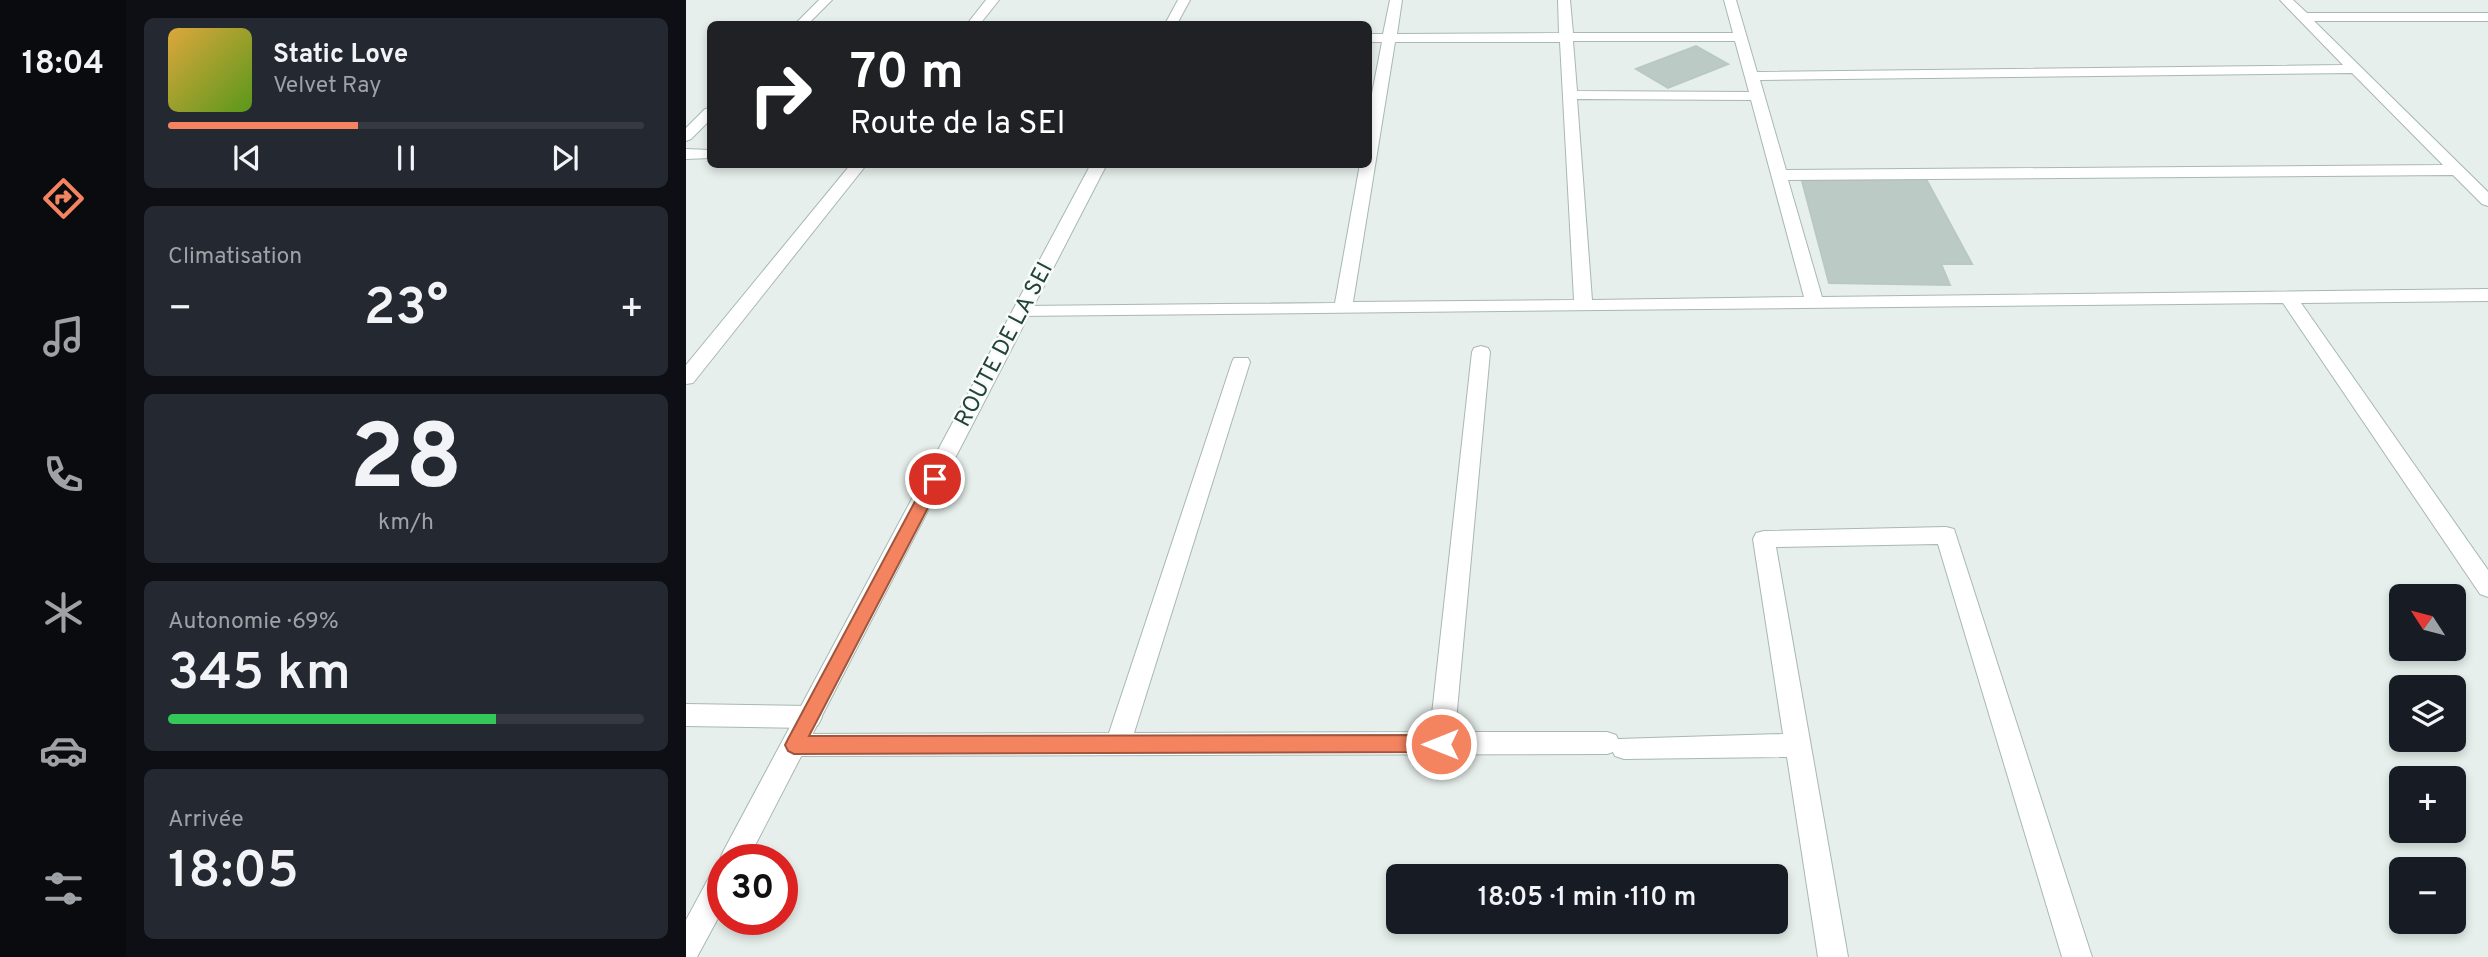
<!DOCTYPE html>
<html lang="fr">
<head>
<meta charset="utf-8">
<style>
  :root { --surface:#171b24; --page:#242831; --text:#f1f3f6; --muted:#9ea1a6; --line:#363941; --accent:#f4845f }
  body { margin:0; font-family:Overpass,sans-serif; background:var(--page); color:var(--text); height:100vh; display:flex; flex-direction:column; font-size:26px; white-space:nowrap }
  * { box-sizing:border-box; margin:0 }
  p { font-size:23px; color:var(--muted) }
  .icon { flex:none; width:38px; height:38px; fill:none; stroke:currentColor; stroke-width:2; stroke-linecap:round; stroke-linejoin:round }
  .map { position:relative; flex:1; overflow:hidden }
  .sheet { display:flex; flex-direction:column; gap:18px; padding:18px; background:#0d0f14; width:560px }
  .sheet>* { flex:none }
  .top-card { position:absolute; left:21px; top:21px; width:665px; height:147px; border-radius:10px; box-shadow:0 4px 10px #0003; background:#202124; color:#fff; overflow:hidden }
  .needle { width:46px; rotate:306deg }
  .tools { position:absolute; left:1703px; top:584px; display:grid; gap:14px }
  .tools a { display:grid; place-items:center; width:77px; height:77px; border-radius:10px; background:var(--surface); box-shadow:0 4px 10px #0003; font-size:35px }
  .speed { position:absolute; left:21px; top:844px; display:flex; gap:14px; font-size:35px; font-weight:700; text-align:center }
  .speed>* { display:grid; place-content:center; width:91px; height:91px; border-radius:50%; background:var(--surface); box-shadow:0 4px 10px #0003; line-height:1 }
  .speed .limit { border:10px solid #d22; background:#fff; color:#111 }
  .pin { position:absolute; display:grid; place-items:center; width:60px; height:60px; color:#fff; margin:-30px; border:4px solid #fff; border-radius:50%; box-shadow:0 2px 7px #0007 }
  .me { position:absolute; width:77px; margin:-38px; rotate:270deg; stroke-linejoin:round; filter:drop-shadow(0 0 5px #0008) }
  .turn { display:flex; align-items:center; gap:24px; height:147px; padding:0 28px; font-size:32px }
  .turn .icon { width:91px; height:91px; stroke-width:2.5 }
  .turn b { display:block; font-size:49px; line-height:60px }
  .big { font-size:52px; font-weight:600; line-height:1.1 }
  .sheet .tile { flex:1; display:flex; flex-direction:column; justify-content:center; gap:10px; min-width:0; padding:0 24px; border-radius:10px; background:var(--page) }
  .sheet .dial { align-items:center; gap:0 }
  .dial b { font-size:91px; line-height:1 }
  .song { display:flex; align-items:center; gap:21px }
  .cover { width:84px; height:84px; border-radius:10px; background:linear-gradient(135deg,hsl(40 70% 55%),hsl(90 70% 35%)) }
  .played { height:7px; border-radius:4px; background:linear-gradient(90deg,var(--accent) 40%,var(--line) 40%) }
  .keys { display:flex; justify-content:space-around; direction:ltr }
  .heat { display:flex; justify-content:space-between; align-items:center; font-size:38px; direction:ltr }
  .charge { height:10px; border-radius:5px; background:linear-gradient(90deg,#34c759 69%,var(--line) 0) }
  .trip { position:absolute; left:700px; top:864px; width:402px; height:70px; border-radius:10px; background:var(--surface); box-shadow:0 4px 10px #0003; font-weight:600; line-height:70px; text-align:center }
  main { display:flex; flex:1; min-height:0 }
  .menu { display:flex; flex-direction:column; width:126px; justify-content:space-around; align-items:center; background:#090b0e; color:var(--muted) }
  .menu .icon { width:49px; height:49px }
  .menu .selected { color:var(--accent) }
  .menu b { font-size:32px; color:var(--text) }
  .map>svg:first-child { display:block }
  .building { fill:#bbcac4; stroke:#b8c9c2; stroke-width:2 }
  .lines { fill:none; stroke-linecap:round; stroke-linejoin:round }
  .minor-casing { stroke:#a8b8b2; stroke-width:2 }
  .tertiary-casing { stroke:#a8b8b2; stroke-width:2 }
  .minor { fill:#fff; fill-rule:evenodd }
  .tertiary { fill:#fff; fill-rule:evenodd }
  .route { fill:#f4845f; stroke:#9f563e; stroke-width:2 }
  .labels { text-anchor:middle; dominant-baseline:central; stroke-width:5; stroke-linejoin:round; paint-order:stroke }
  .street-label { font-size:23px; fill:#24423a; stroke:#f7fbf9 }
</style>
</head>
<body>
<main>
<nav class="menu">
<b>18:04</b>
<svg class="icon selected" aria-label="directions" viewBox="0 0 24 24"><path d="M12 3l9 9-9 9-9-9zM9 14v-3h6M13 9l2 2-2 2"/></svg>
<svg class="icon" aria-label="music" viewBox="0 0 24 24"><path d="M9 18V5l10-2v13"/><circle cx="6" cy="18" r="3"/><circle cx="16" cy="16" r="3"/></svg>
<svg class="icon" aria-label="phone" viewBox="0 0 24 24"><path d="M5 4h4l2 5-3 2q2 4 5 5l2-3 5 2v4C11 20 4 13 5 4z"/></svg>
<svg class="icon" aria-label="climate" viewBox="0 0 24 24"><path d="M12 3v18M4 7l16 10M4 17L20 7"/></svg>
<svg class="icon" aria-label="car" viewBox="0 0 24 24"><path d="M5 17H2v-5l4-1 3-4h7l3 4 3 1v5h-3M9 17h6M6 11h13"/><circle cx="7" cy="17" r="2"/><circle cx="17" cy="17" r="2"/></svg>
<svg class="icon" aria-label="filters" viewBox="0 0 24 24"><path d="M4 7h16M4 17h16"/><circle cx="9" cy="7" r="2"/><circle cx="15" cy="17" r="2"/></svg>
</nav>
<section class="sheet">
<div class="tile">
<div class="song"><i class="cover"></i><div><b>Static Love</b><p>Velvet Ray</p></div></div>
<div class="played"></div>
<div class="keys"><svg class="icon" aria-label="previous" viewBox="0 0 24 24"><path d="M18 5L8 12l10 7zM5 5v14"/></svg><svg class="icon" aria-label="pause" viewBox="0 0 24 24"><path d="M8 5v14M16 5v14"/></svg><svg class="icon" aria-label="next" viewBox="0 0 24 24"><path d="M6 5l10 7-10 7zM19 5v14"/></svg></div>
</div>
<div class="tile"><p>Climatisation</p>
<div class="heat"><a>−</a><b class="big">23°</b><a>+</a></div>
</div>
<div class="tile dial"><b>28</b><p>km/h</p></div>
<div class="tile"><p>Autonomie · 69%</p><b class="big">345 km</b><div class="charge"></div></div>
<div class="tile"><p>Arrivée</p><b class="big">18:05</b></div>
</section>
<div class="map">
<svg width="1802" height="957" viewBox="0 0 1802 957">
  <rect width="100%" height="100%" fill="#e6efeb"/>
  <path class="building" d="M1010,46L1042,64L982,88L950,69Z
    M1240,179L1286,264H1255L1264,285L1143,283L1116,181Z"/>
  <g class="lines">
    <g class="minor-casing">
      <path id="minor" d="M133,0H146L122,24H109Z
        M300,0H313L294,24H281Z
        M704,0H716L711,34L873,33L872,0H884L887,33H1047L1038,0H1050L1071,72L1657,65L1594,0H1607L1621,13H1802V21H1628L1802,192V206L1796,204L1767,175L1102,180L1136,297L1802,289V301L1615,303L1802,570V597L1794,594L1597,303L331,316L328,312L337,306L649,303L674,164H682V114L696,42H682V34H697ZM887,41H1049L1063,92L891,91ZM709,42H874L888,300L667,302ZM1666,73L1757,165L1100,170L1074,80ZM891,99L1065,100L1118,297L906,300Z
        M24,108V120L5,139L0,141V128L19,109Z
        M0,149L24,150V158L0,159Z
        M165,164H181L7,383L0,384V365Z
        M795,346L802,348L804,352L769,732H921L930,735L932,739L1097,734L1067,539L1070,533L1078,531L1260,527L1268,529L1406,957H1376L1252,544L1090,547L1162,957H1132L1101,757L938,759L929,756L927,752L921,754L109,756L100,753L96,745L100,737L109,734L423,733L546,362L548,358H562L564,362L448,733L744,732L786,352L788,348Z
        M0,704L123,706L132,709L136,717L132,725L123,728L0,726Z"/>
    </g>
    <g class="tertiary-casing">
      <path id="tertiary" d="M492,0H504L491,24H479Z
        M405,164H421L62,859H37V865L34,859L38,850Z
        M37,867V909L11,957H0V920L27,870Z"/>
    </g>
    <use href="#minor" class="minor"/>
    <use href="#tertiary" class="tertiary"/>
  </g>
  <path class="route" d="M249,473L257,479L123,736L755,735L761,737L764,744L761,750L755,752L108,754L102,751L99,745L102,739L241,479Z"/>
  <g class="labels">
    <g class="street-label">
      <text transform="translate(319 345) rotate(-62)">ROUTE DE LA SEI</text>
    </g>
  </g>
</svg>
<div class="tools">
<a><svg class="needle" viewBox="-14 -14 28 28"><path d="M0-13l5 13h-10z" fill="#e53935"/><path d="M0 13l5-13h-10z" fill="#9ea1a6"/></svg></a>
<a><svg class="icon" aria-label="layers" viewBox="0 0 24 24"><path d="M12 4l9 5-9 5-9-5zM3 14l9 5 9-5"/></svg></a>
<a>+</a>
<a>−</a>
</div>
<div class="speed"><div class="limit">30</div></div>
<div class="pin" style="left:249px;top:479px;background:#d93025"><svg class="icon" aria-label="arrive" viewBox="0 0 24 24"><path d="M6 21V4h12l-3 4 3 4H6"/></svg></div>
<svg class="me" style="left:755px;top:744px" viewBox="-20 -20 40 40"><circle r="17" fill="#f4845f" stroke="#fff" stroke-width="3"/><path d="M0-11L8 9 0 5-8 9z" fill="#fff"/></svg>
<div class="trip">18:05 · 1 min · 110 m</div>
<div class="top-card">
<div class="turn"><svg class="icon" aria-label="right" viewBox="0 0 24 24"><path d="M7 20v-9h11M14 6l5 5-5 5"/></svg><div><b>70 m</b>Route de la SEI</div></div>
</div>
</div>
</main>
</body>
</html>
